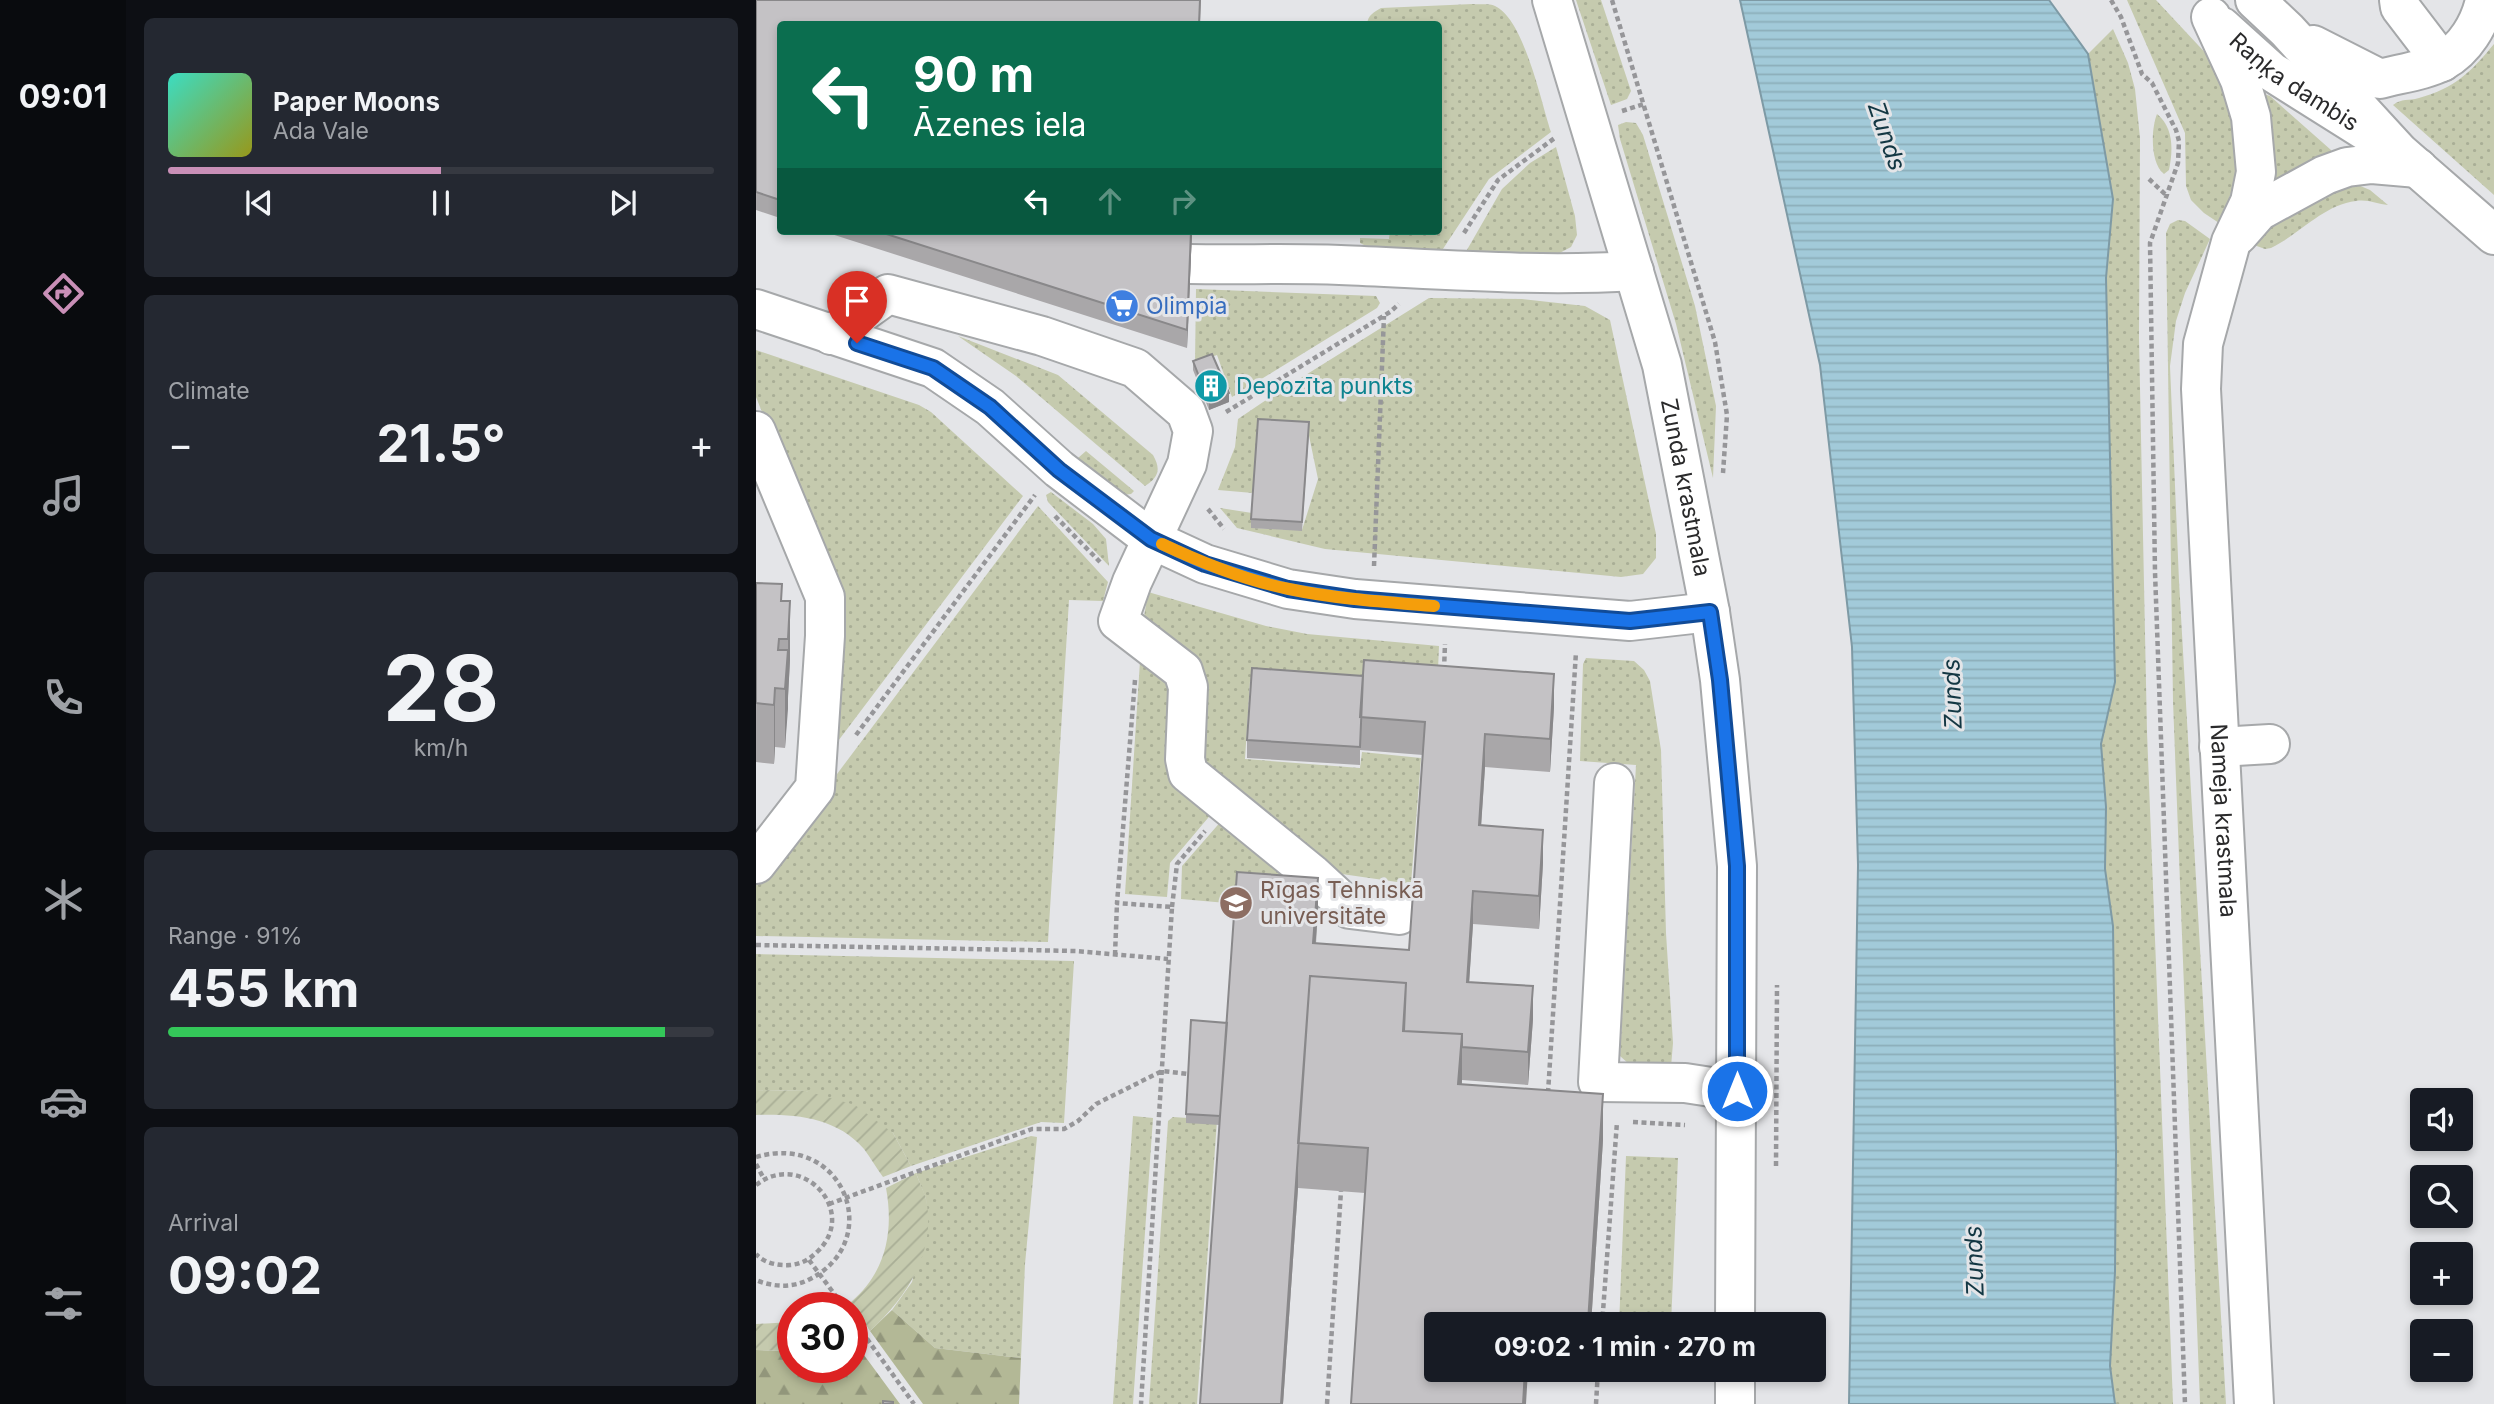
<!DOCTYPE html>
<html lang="en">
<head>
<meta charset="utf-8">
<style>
  :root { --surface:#171b24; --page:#242831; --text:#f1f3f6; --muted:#9ea1a6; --line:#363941; --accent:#c98fb7 }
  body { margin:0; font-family:Inter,sans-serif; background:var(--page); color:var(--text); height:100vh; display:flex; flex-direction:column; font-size:26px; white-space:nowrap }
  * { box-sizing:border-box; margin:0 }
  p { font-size:23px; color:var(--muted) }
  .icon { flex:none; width:38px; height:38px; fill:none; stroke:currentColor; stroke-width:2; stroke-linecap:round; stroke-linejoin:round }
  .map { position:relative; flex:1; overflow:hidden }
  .side { display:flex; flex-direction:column; gap:18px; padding:18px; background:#0d0f14; width:630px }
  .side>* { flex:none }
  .hud { position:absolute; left:21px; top:21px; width:665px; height:214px; border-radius:7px; box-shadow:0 4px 10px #0003; background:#0b6e4f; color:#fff; overflow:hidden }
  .tools { position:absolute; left:1654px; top:1088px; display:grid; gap:14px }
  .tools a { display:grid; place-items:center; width:63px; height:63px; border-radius:7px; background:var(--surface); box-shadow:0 4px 10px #0003; font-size:35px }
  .speed { position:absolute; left:21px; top:1292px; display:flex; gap:14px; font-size:35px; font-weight:700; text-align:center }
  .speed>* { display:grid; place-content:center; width:91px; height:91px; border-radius:50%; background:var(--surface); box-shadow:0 4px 10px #0003; line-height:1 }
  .speed .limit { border:10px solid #d22; background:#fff; color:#111 }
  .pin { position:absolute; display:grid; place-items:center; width:60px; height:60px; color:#fff; margin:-72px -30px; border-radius:50% 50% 50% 0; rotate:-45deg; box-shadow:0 0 7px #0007 }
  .pin .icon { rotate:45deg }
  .me { position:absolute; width:77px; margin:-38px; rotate:0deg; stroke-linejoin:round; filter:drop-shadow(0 0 5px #0008) }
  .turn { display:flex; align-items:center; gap:24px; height:147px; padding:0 21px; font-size:32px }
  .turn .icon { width:91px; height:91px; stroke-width:2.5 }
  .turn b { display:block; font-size:49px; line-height:60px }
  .lanes { display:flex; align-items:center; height:66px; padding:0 21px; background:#0003; justify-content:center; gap:35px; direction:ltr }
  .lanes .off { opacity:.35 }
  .big { font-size:52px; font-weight:700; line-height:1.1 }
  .side .card { flex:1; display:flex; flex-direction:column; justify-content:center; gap:10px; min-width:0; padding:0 24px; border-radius:10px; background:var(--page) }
  .side .dial { align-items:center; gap:0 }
  .dial b { font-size:91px; line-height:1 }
  .song { display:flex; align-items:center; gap:21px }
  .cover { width:84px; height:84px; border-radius:10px; background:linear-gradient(135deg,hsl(170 70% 55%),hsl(60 70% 35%)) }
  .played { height:7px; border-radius:4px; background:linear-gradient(90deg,var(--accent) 50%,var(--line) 50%) }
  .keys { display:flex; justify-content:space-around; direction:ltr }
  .heat { display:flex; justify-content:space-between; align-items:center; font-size:38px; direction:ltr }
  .charge { height:10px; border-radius:5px; background:linear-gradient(90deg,#34c759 91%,var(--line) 0) }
  .trip { position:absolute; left:668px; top:1312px; width:402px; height:70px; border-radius:7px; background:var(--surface); box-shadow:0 4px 10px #0003; font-weight:700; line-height:70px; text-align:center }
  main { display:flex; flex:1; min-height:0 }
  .tab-bar { display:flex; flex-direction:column; width:126px; justify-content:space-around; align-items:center; background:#090b0e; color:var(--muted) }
  .tab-bar .icon { width:49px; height:49px }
  .tab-bar .on { color:var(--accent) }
  .tab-bar b { font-size:32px; color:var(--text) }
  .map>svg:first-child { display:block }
  .grass { fill:url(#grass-dots) }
  .forest { fill:url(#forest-firs) }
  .garden { fill:url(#garden-furrows) }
  .water { fill:url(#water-rules); stroke:#7e9aa5; stroke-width:2 }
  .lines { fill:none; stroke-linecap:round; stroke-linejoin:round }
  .minor-casing { stroke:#a6a8aa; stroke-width:42 }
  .major-casing { stroke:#a6a8aa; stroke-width:42 }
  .path { stroke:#969699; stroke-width:4.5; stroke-dasharray:5 3.5; stroke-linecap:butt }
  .minor { stroke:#fff; stroke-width:38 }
  .major { stroke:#fff; stroke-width:38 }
  .wall { fill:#a9a7a9 }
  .shaded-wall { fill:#89888a }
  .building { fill:#c4c2c5; stroke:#89888a; stroke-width:2 }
  .route-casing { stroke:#114b97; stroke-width:18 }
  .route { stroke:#1a73e8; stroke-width:12 }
  .slow { stroke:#f59e0b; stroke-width:12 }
  .labels { text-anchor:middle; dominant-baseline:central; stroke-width:6; stroke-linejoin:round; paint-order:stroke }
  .street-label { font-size:23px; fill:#2a2a2b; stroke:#e4e5e8 }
  .shop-label { font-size:23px; fill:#366cbe; stroke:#e4e5e8; text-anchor:start }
  .culture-label { font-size:23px; fill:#0d838f; stroke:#e4e5e8; text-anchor:start }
  .education-label { font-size:23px; fill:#785e54; stroke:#e4e5e8; text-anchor:start }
  .water-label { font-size:24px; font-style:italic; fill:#133743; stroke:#e4e5e8 }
</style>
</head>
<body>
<main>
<nav class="tab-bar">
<b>09:01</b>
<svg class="icon on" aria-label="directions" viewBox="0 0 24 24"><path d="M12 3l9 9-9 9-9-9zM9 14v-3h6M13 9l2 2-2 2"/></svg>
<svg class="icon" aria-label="music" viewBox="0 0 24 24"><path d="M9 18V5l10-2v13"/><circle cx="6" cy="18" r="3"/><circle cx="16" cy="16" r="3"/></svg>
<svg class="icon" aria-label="phone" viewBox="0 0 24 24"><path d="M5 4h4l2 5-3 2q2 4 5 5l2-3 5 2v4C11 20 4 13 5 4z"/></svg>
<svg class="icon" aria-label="climate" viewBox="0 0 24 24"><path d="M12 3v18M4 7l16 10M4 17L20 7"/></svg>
<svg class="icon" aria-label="car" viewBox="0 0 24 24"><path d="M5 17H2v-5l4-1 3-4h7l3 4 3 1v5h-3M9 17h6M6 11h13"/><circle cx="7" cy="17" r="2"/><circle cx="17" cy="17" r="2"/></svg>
<svg class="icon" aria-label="filters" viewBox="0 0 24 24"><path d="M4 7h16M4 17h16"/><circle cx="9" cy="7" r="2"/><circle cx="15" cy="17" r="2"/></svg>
</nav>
<section class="side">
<div class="card">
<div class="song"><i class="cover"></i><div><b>Paper Moons</b><p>Ada Vale</p></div></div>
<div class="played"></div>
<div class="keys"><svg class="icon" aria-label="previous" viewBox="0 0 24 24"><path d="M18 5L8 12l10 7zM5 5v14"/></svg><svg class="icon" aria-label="pause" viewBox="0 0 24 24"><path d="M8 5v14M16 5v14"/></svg><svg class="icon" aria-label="next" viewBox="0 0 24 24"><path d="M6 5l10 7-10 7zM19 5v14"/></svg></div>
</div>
<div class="card"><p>Climate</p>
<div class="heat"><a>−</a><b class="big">21.5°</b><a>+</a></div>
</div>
<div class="card dial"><b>28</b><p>km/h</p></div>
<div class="card"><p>Range · 91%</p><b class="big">455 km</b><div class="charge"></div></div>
<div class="card"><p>Arrival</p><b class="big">09:02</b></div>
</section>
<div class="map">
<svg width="1738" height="1404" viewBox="0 0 1738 1404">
  <defs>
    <pattern id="grass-dots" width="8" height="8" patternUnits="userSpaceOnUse" patternTransform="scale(1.75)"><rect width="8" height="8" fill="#c5caae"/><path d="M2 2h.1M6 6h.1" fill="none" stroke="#a9ae96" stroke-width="1.8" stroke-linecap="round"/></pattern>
    <pattern id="forest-firs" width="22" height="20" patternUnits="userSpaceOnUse" patternTransform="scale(1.75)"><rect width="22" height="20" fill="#b3b896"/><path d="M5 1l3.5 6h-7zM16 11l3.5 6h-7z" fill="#92967b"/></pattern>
    <pattern id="garden-furrows" width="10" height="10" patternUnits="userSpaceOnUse" patternTransform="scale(1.75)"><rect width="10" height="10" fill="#c5caae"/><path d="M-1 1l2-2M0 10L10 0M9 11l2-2" fill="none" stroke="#a9ae96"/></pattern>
    <pattern id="water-rules" width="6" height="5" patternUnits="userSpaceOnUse" patternTransform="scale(1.75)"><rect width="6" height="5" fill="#a2cad9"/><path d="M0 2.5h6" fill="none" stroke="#8caeba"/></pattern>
  </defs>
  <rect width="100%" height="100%" fill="#e4e5e8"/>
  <path class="grass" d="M820,0H845L875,91L871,99L855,105Z
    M1371,0H1400L1456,60L1469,81L1483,160L1479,183L1463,223L1448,213L1435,200L1430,186L1429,133Z
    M717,4C723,5 733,3 739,6C768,19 785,102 795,132L733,179L683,255L614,248L604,243V238L633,239L634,231H682V24H611C612,15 618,12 625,8Z
    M1357,29L1372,63L1379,89L1384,138L1383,338L1391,732L1417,1404H1359L1354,1366L1359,1272L1360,1151L1357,926L1349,869L1350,807L1345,744L1359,682L1350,278L1357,199L1332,54Z
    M1738,44V195L1637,105C1646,98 1652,101 1663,98C1699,88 1715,72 1738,44Z
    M1508,94L1514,96L1575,150V153L1543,166L1514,184Z
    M1401,114C1418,128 1417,150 1413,170L1408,174C1394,163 1395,129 1401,114Z
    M870,122L880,123L887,135L939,306L960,406L957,478L920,324L864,139L862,125Z
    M800,147L819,216L821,235L815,247L798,256L708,255L746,189L774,163Z
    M1602,185L1614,190L1632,205C1621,204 1612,199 1600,201C1567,205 1544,234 1515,248L1509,249L1498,245L1517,223L1572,187Z
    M1422,220L1429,221L1454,239L1429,293L1420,321L1414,366L1423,581L1470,1404H1444L1417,701L1410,233L1414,224Z
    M440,289L620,296L624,303L621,308L476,397L461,355L439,363Z
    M673,298L766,299L829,306L854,320L900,534V558L887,574L865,577L569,549L481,528L464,508L496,513V528L546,530L562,479L552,431L497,493L462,490L479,447L482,419L516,396Z
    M202,336L302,375L397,455C405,469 403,477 389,486L260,376Z
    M0,350L163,405L175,412L267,496L70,757L35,484L0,397Z
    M330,451L378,491L375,494L367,495L322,458Z
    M295,492L337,524L350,539L353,566L292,502L290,495Z
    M282,506L352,582L347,601L313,600L292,942L0,936V882Z
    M392,592L510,626L551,634L683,646L681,694L494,681L489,759L604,768L606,752L665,758L655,884L572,872L441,762L387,623Z
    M830,658L878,661L888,670L894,681L905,750L910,933L917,1043L915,1067L873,1064L864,1056L880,765L824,761L827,664Z
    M384,661L415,688L457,812L414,863L411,897L369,894Z
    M467,819L563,901L562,911L425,899L426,866Z
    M0,954L318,961L308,1123L285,1122L155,1166L137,1133L50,1091L0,1090Z
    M377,1116L397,1118L377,1404H357Z
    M417,1117L461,1120L441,1404H393L412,1121Z
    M275,1136L281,1137L269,1264L265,1358L179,1348L136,1310L156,1282L171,1218L170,1199L160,1173Z
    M870,1156L922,1158L915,1325H863Z
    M861,1370H913L912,1380L861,1378Z"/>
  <path class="forest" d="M136,1310L179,1348L265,1358L263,1404H167L114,1331Z
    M97,1340L144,1404H0V1350L37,1351V1367H96Z"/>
  <path class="garden" d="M0,1090L50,1091L99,1105L137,1133L155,1166L127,1177C120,1168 115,1158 108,1149C80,1117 39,1114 0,1115Z
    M160,1173C163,1182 168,1191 170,1199C181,1252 150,1298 114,1331L95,1302C130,1272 138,1232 130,1188Z
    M37,1322V1351L0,1350V1324Z"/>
  <path class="water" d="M984,0H1293L1332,54L1357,199L1350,278L1359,682L1345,744L1350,807L1349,869L1357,926L1360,1151L1359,1272L1354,1366L1359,1404H1093L1102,865L1096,647L1064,365Z"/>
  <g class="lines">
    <g class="minor-casing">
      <g id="minor">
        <path id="s1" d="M796,0L906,365L954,612L964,680L981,866L979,1325"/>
        <path d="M1643,0L1644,7L1686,62"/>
        <path id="s2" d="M1455,17L1484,80L1495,117L1500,172L1494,202L1475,242L1447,344L1445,389L1498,1404"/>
        <path id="s3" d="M1466,27L1516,72L1624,140"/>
        <path d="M1482,235L1503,211L1569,175L1591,167L1616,164L1662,168"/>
        <path d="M434,264C484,265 534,263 584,265C682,269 780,277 878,271"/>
        <path d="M0,309L177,368L234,407L303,469L395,539L449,564L532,589L599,599L874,621L954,612"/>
        <path d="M75,335L132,294L286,336L379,368L430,412L437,431L431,464L376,582L362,621L427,671L432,687L429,759L432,773L556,874L594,909L643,915"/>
        <path d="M0,431L69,597V636L59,788L0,864"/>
        <path d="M1463,747L1514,744"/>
        <path d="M858,783L842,1082L929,1083L981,1091"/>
        <path d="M979,1404V1370"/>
      </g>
    </g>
    <g class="major-casing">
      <path id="major" d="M1499,0L1531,30L1643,152L1738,235
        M1557,45L1624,79C1642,74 1671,70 1687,61C1709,49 1724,24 1729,0"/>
    </g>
    <path class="path" d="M856,0L959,342L971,415L967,473
      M1355,0L1365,17L1386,74L1396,83L1420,130L1423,141L1422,163L1394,243L1399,572L1429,1404
      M866,111L888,104
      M1393,179L1411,196
      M708,233L742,180L800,137
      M470,412L634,312L643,304
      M452,509L468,529
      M299,516L344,562
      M618,566L628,316
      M688,670L689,644
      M379,680L361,903L416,907L385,1404
      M100,735L279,495
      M416,907L421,864L449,831
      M0,945L320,951L412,959
      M359,955L361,903
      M792,1093L820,652
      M877,1122L929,1125
      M0,1157C89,1131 130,1243 52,1280C36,1288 16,1287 0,1280
      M0,1164L8,1179
      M1020,1166L1021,985
      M0,1185C46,1149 103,1211 62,1251C54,1259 46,1264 34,1265C22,1266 8,1263 0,1254
      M73,1204L276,1129H308L322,1121L340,1104L406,1071L432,1074
      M53,1260L88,1307
      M96,1318L158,1404
      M846,1325L861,1122
      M571,1404L585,1191
      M840,1404L842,1370"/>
    <use href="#minor" class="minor"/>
    <use href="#major" class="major"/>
  </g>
  <path class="wall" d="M0,0H445L444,24H24V218L0,210Z
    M66,231H436L431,348Z
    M437,361L473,402L453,410L437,370Z
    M553,431L546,531L495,528V519Z
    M0,583L26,601H34V660L29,748L19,747L18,764L0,762Z
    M496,668L798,707L794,772L729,767L725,825L787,863L783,929L717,924L713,982L777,1019L772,1085L706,1080V1084L847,1140L835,1325H681L609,1193L542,1188L527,1404L464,1125L430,1123V1114L471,1023L562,911L560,944L653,950L667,755L604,750V765L491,758V740Z"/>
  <path class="shaded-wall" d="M435,231H436L431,348V330Z
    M473,393V402L453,410V402Z
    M34,601V660L32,698V639Z
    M32,650V709L29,748V689Z
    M798,674V707L794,772V739Z
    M19,688V747L18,764V705Z
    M729,734V767L723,858V825Z
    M787,830V863L783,929V896Z
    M562,878V911L557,976V943Z
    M717,891V924L711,1015V982Z
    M777,986V1019L772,1085V1052Z
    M706,1034V1080L702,1129V1084Z
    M847,1094V1140L835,1325H832Z
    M542,1158V1188L527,1404H525Z
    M769,1370H772L770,1404H767Z"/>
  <path class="building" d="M0,0H444L443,24H24V200L0,192Z
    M121,231H435L431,330Z
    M456,354L473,393L453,402L437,361Z
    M502,419L553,422L546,522L495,519Z
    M0,583L26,584L25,601H34L32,639H23L22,650H32L29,689L19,688L18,705L0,703Z
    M608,660L798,674L794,739L729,734L723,825L787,830L783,896L717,891L711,982L777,986L772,1052L706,1047V1034L648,1031L650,983L554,976L525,1404H444L481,872L562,878L557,943L653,950L669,722L604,717Z
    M496,668L607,676L604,747L491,740Z
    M554,976L650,983L647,1031L706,1034L702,1084L847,1094L832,1322L772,1317V1325H681V1370H769L767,1404H595L612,1148L542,1143Z
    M435,1020L471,1023L464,1116L430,1114Z
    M127,1401L137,1402V1404H127Z"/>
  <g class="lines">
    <g class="route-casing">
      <path id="route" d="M101,343L177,368L234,407L303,470L395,539L449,564L532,589L599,599L874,621L954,612L964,680L981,866V1091"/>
    </g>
    <use href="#route" class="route"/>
    <path class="slow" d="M406,544C446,563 489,580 533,589C581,599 630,602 678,606"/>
  </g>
  <defs>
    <g id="supermarket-disc" transform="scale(1.75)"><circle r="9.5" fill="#3f7fe0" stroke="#e4e5e8"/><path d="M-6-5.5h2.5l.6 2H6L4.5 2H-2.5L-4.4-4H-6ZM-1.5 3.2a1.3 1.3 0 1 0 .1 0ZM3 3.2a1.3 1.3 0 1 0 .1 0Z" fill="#fff"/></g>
    <g id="building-disc" transform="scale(1.75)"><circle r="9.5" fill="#0f9aa8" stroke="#e4e5e8"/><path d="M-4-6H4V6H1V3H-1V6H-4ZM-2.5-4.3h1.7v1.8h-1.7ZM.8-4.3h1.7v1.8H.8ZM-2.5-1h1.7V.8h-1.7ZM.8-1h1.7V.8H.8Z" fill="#fff"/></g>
    <g id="university-disc" transform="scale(1.75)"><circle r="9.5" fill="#8d6e63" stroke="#e4e5e8"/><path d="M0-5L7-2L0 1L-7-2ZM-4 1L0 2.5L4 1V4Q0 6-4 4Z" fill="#fff"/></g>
  </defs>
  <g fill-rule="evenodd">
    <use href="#supermarket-disc" x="366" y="306"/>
    <use href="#building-disc" x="455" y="386"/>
    <use href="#university-disc" x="480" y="903"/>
  </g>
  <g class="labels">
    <g class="street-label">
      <text stroke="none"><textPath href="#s3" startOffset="91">Raņķa dambis</textPath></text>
      <text stroke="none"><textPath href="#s1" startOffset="506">Zunda krastmala</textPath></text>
      <text stroke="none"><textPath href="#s2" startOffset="821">Nameja krastmala</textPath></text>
    </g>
    <g class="shop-label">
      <text x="390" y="306">Olimpia</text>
    </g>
    <g class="culture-label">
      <text x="480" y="386">Depozīta punkts</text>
    </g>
    <g class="education-label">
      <text x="504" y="890">Rīgas Tehniskā<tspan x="504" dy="26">universitāte</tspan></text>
    </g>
    <g class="water-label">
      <text transform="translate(1131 136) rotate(71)">Zunds</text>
      <text transform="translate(1196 694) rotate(-92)">Zunds</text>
      <text transform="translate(1218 1261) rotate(-92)">Zunds</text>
    </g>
  </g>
</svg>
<div class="tools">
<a><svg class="icon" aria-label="sound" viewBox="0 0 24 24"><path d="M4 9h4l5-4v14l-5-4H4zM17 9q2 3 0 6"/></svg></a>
<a><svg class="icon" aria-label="search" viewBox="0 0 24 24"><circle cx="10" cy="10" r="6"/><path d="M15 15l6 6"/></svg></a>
<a>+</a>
<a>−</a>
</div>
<div class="speed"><div class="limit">30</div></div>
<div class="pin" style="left:101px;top:343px;background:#d93025"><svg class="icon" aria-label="arrive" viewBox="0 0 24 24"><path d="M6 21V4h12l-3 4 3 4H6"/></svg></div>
<svg class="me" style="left:981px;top:1091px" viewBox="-20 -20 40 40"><circle r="17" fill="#1a73e8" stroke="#fff" stroke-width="3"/><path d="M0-11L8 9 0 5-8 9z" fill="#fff"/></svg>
<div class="trip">09:02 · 1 min · 270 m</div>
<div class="hud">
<div class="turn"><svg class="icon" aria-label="left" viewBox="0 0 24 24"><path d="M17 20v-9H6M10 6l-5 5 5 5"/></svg><div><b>90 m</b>Āzenes iela</div></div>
<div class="lanes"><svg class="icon" aria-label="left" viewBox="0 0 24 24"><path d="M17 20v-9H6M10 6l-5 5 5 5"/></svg><svg class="icon off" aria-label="ahead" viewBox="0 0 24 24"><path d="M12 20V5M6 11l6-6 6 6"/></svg><svg class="icon off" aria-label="right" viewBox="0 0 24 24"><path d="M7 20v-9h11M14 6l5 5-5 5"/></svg></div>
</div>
</div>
</main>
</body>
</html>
